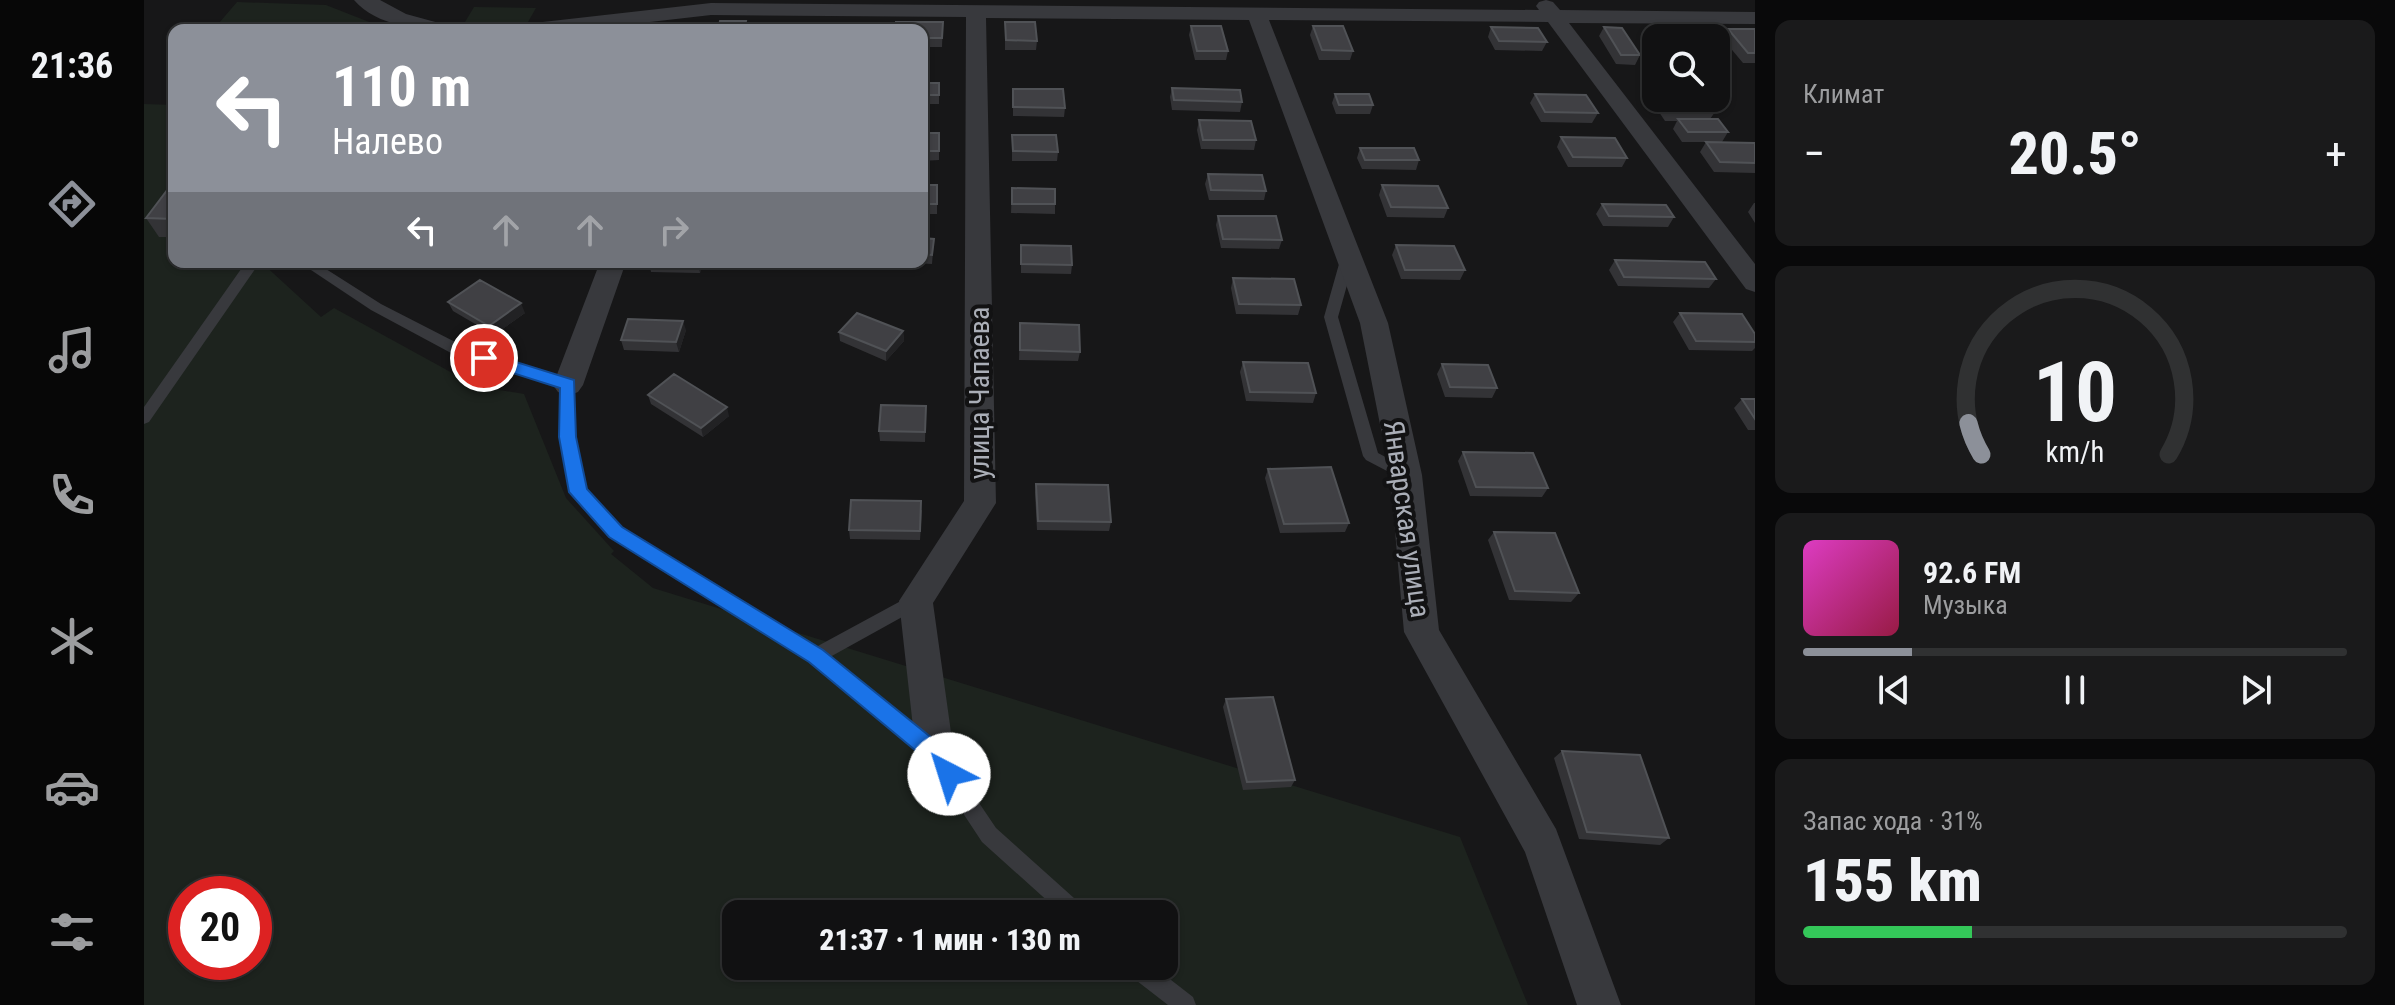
<!DOCTYPE html>
<html lang="ru">
<head>
<meta charset="utf-8">
<style>
  :root { --surface:#111112; --page:#1a1a1b; --text:#f1f3f6; --muted:#9c9d9f; --line:#303132; --accent:#8c9099 }
  body { margin:0; font-family:"Roboto Condensed",sans-serif; background:var(--page); color:var(--text); height:100vh; display:flex; flex-direction:column; font-size:30px; white-space:nowrap }
  * { box-sizing:border-box; margin:0 }
  p { font-size:26px; color:var(--muted) }
  .icon { flex:none; width:44px; height:44px; fill:none; stroke:currentColor; stroke-width:2; stroke-linecap:round; stroke-linejoin:round }
  .map { position:relative; flex:1; overflow:hidden }
  .drawer { display:flex; flex-direction:column; gap:20px; padding:20px; background:#09090a; width:640px }
  .drawer>* { flex:none }
  .guide { position:absolute; left:24px; top:24px; width:760px; height:244px; border-radius:16px; box-shadow:0 2px 6px #0004,0 0 0 2px var(--line); background:#8c9099; color:#fff; overflow:hidden }
  .fabs { position:absolute; left:1498px; top:24px; display:grid; gap:16px }
  .fabs a { display:grid; place-items:center; width:88px; height:88px; border-radius:16px; background:var(--surface); box-shadow:0 2px 6px #0004,0 0 0 2px var(--line); font-size:40px }
  .speed { position:absolute; left:24px; top:876px; display:flex; gap:16px; font-size:40px; font-weight:700; text-align:center }
  .speed>* { display:grid; place-content:center; width:104px; height:104px; border-radius:50%; background:var(--surface); box-shadow:0 2px 6px #0004,0 0 0 2px var(--line); line-height:1 }
  .speed .limit { border:12px solid #d22; background:#fff; color:#111 }
  .pin { position:absolute; display:grid; place-items:center; width:68px; height:68px; color:#fff; margin:-34px; border:4px solid #fff; border-radius:50%; box-shadow:0 2px 8px #0007 }
  .me { position:absolute; width:88px; margin:-44px; rotate:320deg; stroke-linejoin:round; filter:drop-shadow(0 0 6px #0008) }
  .turn { display:flex; align-items:center; gap:28px; height:168px; padding:0 32px; font-size:36px }
  .turn .icon { width:104px; height:104px; stroke-width:2.5 }
  .turn b { display:block; font-size:56px; line-height:68px }
  .lanes { display:flex; align-items:center; height:76px; padding:0 32px; background:#0003; justify-content:center; gap:40px; direction:ltr }
  .lanes .off { opacity:.35 }
  .big { font-size:60px; font-weight:800; line-height:1.1 }
  .drawer .tile { flex:1; display:flex; flex-direction:column; justify-content:center; gap:12px; min-width:0; padding:0 28px; border-radius:16px; background:var(--page) }
  .drawer .dial { align-items:center; gap:0 }
  .dial svg { height:208px; overflow:visible; fill:none; stroke:var(--line); stroke-width:7; stroke-linecap:round; text-anchor:middle }
  .dial text { fill:var(--text); stroke:none }
  .song { display:flex; align-items:center; gap:24px }
  .cover { width:96px; height:96px; border-radius:12px; background:linear-gradient(135deg,hsl(310 70% 55%),hsl(340 70% 35%)) }
  .played { height:8px; border-radius:4px; background:linear-gradient(90deg,var(--accent) 20%,var(--line) 20%) }
  .keys { display:flex; justify-content:space-around; direction:ltr }
  .heat { display:flex; justify-content:space-between; align-items:center; font-size:44px; direction:ltr }
  .charge { height:12px; border-radius:6px; background:linear-gradient(90deg,#34c759 31%,var(--line) 0) }
  .trip { position:absolute; left:578px; top:900px; width:456px; height:80px; border-radius:16px; background:var(--surface); box-shadow:0 2px 6px #0004,0 0 0 2px var(--line); font-weight:800; line-height:80px; text-align:center }
  main { display:flex; flex:1; min-height:0 }
  .menu { display:flex; flex-direction:column; width:144px; justify-content:space-around; align-items:center; background:#070707; color:var(--muted) }
  .menu .icon { width:56px; height:56px }
  .menu .on { color:var(--accent) }
  .menu b { font-size:36px; color:var(--text) }
  .map>svg:first-child { display:block }
  .green { fill:#1d231e; fill-rule:evenodd }
  .lines { fill:none; stroke-linecap:round; stroke-linejoin:round }
  .service { fill:#38393d; fill-rule:evenodd }
  .minor { fill:#38393d; fill-rule:evenodd }
  .wall { fill:#333336 }
  .shaded-wall { fill:#222224 }
  .building { fill:#404044; stroke:#505256; stroke-width:2 }
  .route { fill:#1a73e8; stroke:#114b97; stroke-width:2 }
  .labels { text-anchor:middle; dominant-baseline:central; stroke-width:8; stroke-linejoin:round; paint-order:stroke }
  .street-label { font-size:28px; fill:#aaaeb7; stroke:#121213 }
</style>
</head>
<body>
<main>
<nav class="menu">
<b>21:36</b>
<svg class="icon on" aria-label="directions" viewBox="0 0 24 24"><path d="M12 3l9 9-9 9-9-9zM9 14v-3h6M13 9l2 2-2 2"/></svg>
<svg class="icon" aria-label="music" viewBox="0 0 24 24"><path d="M9 18V5l10-2v13"/><circle cx="6" cy="18" r="3"/><circle cx="16" cy="16" r="3"/></svg>
<svg class="icon" aria-label="phone" viewBox="0 0 24 24"><path d="M5 4h4l2 5-3 2q2 4 5 5l2-3 5 2v4C11 20 4 13 5 4z"/></svg>
<svg class="icon" aria-label="climate" viewBox="0 0 24 24"><path d="M12 3v18M4 7l16 10M4 17L20 7"/></svg>
<svg class="icon" aria-label="car" viewBox="0 0 24 24"><path d="M5 17H2v-5l4-1 3-4h7l3 4 3 1v5h-3M9 17h6M6 11h13"/><circle cx="7" cy="17" r="2"/><circle cx="17" cy="17" r="2"/></svg>
<svg class="icon" aria-label="filters" viewBox="0 0 24 24"><path d="M4 7h16M4 17h16"/><circle cx="9" cy="7" r="2"/><circle cx="15" cy="17" r="2"/></svg>
</nav>
<div class="map">
<svg width="1611" height="1005" viewBox="0 0 1611 1005">
  <rect width="100%" height="100%" fill="#171718"/>
  <path class="green" d="M93,2L182,5L243,29L69,30Z
    M330,7L392,8L384,22H321Z
    M0,104L30,105V262H117L177,317L190,308L332,386L380,394L422,498L470,551L467,554L509,588L1316,837L1384,1005H0ZM42,894H110V962H42ZM592,914H1020V966H592Z"/>
  <g class="lines">
    <path class="service" d="M1204,253L1211,257L1194,317L1234,453L1268,471L1270,475L1262,481L1222,460L1219,456L1180,317L1197,257Z
      M102,262H116L5,422L0,424V407Z
      M155,262H171L237,304L317,345L429,381L432,437L441,490L477,527L672,647L766,596L772,594L778,596L781,601L778,606L686,657L798,748L852,828L940,907L943,914H918L838,842L784,760L666,662L465,537L426,492L416,437L417,388L307,353L227,310Z
      M981,966H1009L1049,997L1052,1005H1024L984,974Z"/>
    <path class="minor" d="M210,0H236L262,14L306,26L309,30C277,30 233,27 210,0Z
      M1402,0L1409,2L1416,10L1611,12V24L1425,23L1611,264V292L1602,289L1404,22L1125,20L1244,323L1278,475L1295,630L1412,829L1477,1005H1433L1381,852L1260,632L1246,475L1216,323L1105,20L842,18L852,503L789,603L810,754L804,767L791,772L778,767L772,754L755,601L820,501L822,17L567,15L436,30H371L381,24L567,3L1395,10L1392,6L1395,2Z
      M456,262H482L439,385L434,392L424,396L414,392L409,385Z"/>
  </g>
  <path class="wall" d="M799,22L798,47H778V30Z
    M861,22L893,41L892,50H861Z
    M1047,26L1084,51L1082,60H1051L1045,35Z
    M1169,26L1209,51L1206,60H1175L1166,35Z
    M1347,27L1403,42L1398,51L1351,50L1344,37Z
    M1460,27L1496,55L1491,65L1472,64L1455,36Z
    M1584,29H1611V63H1599L1578,38Z
    M778,83H795V104H778Z
    M1028,88L1098,102L1096,112L1028,110L1026,97Z
    M869,89L921,108L920,117L869,116Z
    M1191,94L1229,105L1226,114H1192L1188,103Z
    M1391,94L1454,113L1448,123L1397,122L1386,103Z
    M1519,100L1571,112L1566,119L1584,132L1578,142H1538L1529,129L1533,121H1521L1513,109Z
    M1055,120L1112,140L1110,150L1057,149L1053,130Z
    M778,133H795V160L778,161Z
    M868,135L914,152L913,161H868Z
    M1417,137L1483,158L1478,167H1424L1413,147Z
    M1562,142L1611,143V173L1570,172L1556,152Z
    M1216,148L1275,160L1272,170L1218,169L1213,158Z
    M1064,174L1122,191L1120,200H1065L1061,184Z
    M778,185H793V214H778Z
    M1238,185L1304,208L1300,218L1243,217L1235,195Z
    M868,188L911,204V214L867,213Z
    M30,189V237H15L2,218Z
    M1610,203H1611V223L1604,212Z
    M1458,204L1530,217L1524,227L1459,226L1452,214Z
    M1074,216L1138,240L1135,249L1077,248L1072,225Z
    M778,238L790,239L788,264L751,262H778Z
    M877,245L928,265L927,274L877,273Z
    M1252,245L1321,270L1316,280L1257,279L1248,255Z
    M1471,260L1572,279L1565,288L1474,286L1465,270Z
    M257,262H289L286,267L259,266Z
    M505,262H559L556,273L507,272Z
    M1089,278L1157,305L1154,315L1092,314L1087,288Z
    M304,302L381,313L350,335L309,311Z
    M1536,313L1611,334V348L1608,351L1545,350L1529,322Z
    M876,323L936,352L934,361L875,360Z
    M542,330L535,352L480,350L477,340Z
    M759,331L760,341L742,361L696,341L695,332Z
    M1099,362L1172,393L1169,403L1102,401L1096,372Z
    M1298,364L1353,388L1348,398L1301,397L1293,374Z
    M504,395L585,416L559,437L507,404Z
    M1598,399H1611V430H1604L1590,408Z
    M782,406L781,442L736,441L735,431Z
    M1319,452L1404,488L1398,497L1326,496L1314,461Z
    M1124,469L1205,523L1201,532L1136,533L1121,478Z
    M892,484L967,522L965,531L893,530L891,493Z
    M778,510L776,540L706,539L705,530Z
    M1350,532L1435,593L1427,602L1365,600L1344,540Z
    M1082,699L1151,780L1147,787L1099,790L1079,707Z
    M1418,751L1525,838L1516,845L1435,839L1410,758Z"/>
  <path class="shaded-wall" d="M554,262H559L556,273L554,264Z
    M377,303L381,313L350,335L345,326Z
    M539,321L542,330L535,352L532,342Z
    M759,331L760,341L742,361V351Z
    M583,407L585,416L559,437L557,428Z"/>
  <path class="building" d="M576,21H602L600,30H574Z
    M752,22H799L798,38H778V30H752Z
    M861,22H891L893,41L862,40Z
    M1047,26H1077L1084,51H1053Z
    M1169,26H1199L1209,51L1178,50Z
    M453,27H476L474,30H452Z
    M1347,27L1394,28L1403,42L1355,41Z
    M1460,27L1478,28L1496,55H1477Z
    M1584,29H1611V53H1604Z
    M778,83H795V95H778Z
    M1028,88L1096,90L1098,102L1030,100Z
    M869,89H919L921,108L869,107Z
    M1191,94H1225L1229,105H1195Z
    M1391,94L1442,95L1454,113L1401,112Z
    M1519,100H1562L1571,112L1527,111Z
    M1534,119H1574L1584,132H1544Z
    M1055,120L1107,121L1112,140H1059Z
    M778,133H795V151H778Z
    M868,135H912L914,152L869,151Z
    M1417,137L1471,138L1483,158L1429,157Z
    M1562,142L1611,143V163L1576,162Z
    M1216,148H1270L1275,160H1221Z
    M1064,174L1118,175L1122,191L1067,190Z
    M778,185H793V204H778Z
    M1238,185L1294,186L1304,208L1247,207Z
    M868,188L911,189V204H868Z
    M24,189H30V219L2,218Z
    M1458,204L1522,205L1530,217L1465,216Z
    M1074,216H1132L1138,240L1079,239Z
    M778,238L790,239L788,255L778,254Z
    M877,245L927,246L928,265L877,264Z
    M1252,245L1310,246L1321,270H1261Z
    M1471,260L1561,262L1572,279L1480,277Z
    M505,262H554V264Z
    M1089,278L1150,279L1157,305L1095,304Z
    M336,280L377,303L345,326L304,302Z
    M713,313L759,331L742,351L695,332Z
    M1536,313L1598,314L1611,334V342L1552,341Z
    M484,319L539,321L532,342L477,340Z
    M876,323L935,325L936,352L876,350Z
    M1099,362L1164,363L1172,393L1106,392Z
    M1298,364L1344,365L1353,388L1306,387Z
    M530,374L583,407L557,428L504,395Z
    M1598,399H1611V419Z
    M737,405L782,406L781,432L735,431Z
    M1319,452L1389,453L1404,488L1332,487Z
    M1187,467L1205,523L1140,524L1124,469Z
    M892,484L964,485L967,522L894,521Z
    M707,500L777,501L776,531L705,530Z
    M1350,532L1411,533L1435,593L1371,591Z
    M1129,697L1151,780L1103,782L1082,699Z
    M1418,751L1496,755L1525,838L1443,832Z"/>
  <path class="route" d="M340,352L430,380L432,437L443,489L478,527L679,650L799,747L816,774L812,781L805,785L797,781L784,761L665,662L465,537L425,492L415,437L416,388L334,362V354Z"/>
  <g class="labels">
    <g class="street-label">
      <text transform="translate(835 393) rotate(-90)">улица Чапаева</text>
      <text transform="translate(1263 519) rotate(82)">Январская улица</text>
    </g>
  </g>
</svg>
<div class="fabs">
<a><svg class="icon" aria-label="search" viewBox="0 0 24 24"><circle cx="10" cy="10" r="6"/><path d="M15 15l6 6"/></svg></a>
</div>
<div class="speed"><div class="limit">20</div></div>
<div class="pin" style="left:340px;top:358px;background:#d93025"><svg class="icon" aria-label="arrive" viewBox="0 0 24 24"><path d="M6 21V4h12l-3 4 3 4H6"/></svg></div>
<svg class="me" style="left:805px;top:774px" viewBox="-20 -20 40 40"><circle r="19" fill="#fff"/><path d="M0-13L10 11 0 6-10 11z" fill="#1a73e8"/></svg>
<div class="trip">21:37 · 1 мин · 130 m</div>
<div class="guide">
<div class="turn"><svg class="icon" aria-label="left" viewBox="0 0 24 24"><path d="M17 20v-9H6M10 6l-5 5 5 5"/></svg><div><b>110 m</b>Налево</div></div>
<div class="lanes"><svg class="icon" aria-label="left" viewBox="0 0 24 24"><path d="M17 20v-9H6M10 6l-5 5 5 5"/></svg><svg class="icon off" aria-label="ahead" viewBox="0 0 24 24"><path d="M12 20V5M6 11l6-6 6 6"/></svg><svg class="icon off" aria-label="ahead" viewBox="0 0 24 24"><path d="M12 20V5M6 11l6-6 6 6"/></svg><svg class="icon off" aria-label="right" viewBox="0 0 24 24"><path d="M7 20v-9h11M14 6l5 5-5 5"/></svg></div>
</div>
</div>
<section class="drawer">
<div class="tile"><p>Климат</p>
<div class="heat"><a>−</a><b class="big">20.5°</b><a>+</a></div>
</div>
<div class="tile dial"><svg viewBox="0 0 100 80">
<path d="M14 69A42 42 0 1 1 86 69"/>
<path d="M14 69A42 42 0 0 1 9 57" stroke="#8c9099"/>
<text x="50" y="56" font-size="32" font-weight="700">10</text>
<text x="50" y="72" font-size="11">km/h</text>
</svg></div>
<div class="tile">
<div class="song"><i class="cover"></i><div><b>92.6 FM</b><p>Музыка</p></div></div>
<div class="played"></div>
<div class="keys"><svg class="icon" aria-label="previous" viewBox="0 0 24 24"><path d="M18 5L8 12l10 7zM5 5v14"/></svg><svg class="icon" aria-label="pause" viewBox="0 0 24 24"><path d="M8 5v14M16 5v14"/></svg><svg class="icon" aria-label="next" viewBox="0 0 24 24"><path d="M6 5l10 7-10 7zM19 5v14"/></svg></div>
</div>
<div class="tile"><p>Запас хода · 31%</p><b class="big">155 km</b><div class="charge"></div></div>
</section>
</main>
</body>
</html>
